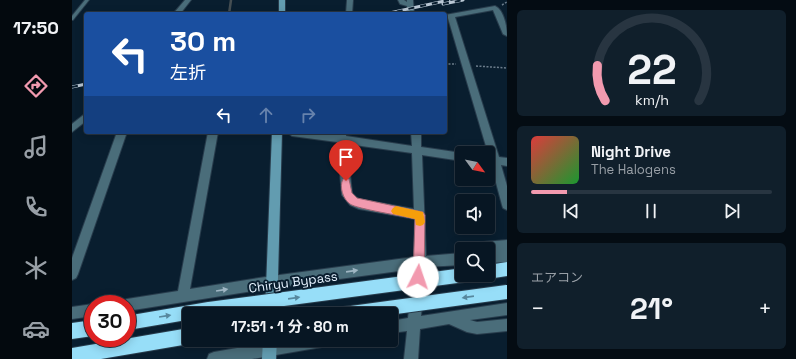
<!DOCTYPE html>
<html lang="ja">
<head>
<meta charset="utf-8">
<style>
  :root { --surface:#071623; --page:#101f2b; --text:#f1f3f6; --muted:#989fa6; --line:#283541; --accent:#f29aaf }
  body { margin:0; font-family:"Space Grotesk","Noto Sans JP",sans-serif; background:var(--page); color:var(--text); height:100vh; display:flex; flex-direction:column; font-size:15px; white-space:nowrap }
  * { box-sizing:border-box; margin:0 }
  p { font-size:13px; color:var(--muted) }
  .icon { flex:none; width:22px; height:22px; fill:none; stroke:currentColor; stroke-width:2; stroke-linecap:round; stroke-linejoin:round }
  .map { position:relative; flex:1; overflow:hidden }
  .sheet { display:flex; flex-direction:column; gap:10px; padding:10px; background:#040c13; width:289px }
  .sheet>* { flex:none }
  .banner { position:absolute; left:12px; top:12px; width:363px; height:122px; border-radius:4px; box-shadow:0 2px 10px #0003,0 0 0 1px var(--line); background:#1a4fa0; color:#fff; overflow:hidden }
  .needle { width:26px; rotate:122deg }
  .fabs { position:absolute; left:383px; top:146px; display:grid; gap:8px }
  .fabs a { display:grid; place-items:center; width:40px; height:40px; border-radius:4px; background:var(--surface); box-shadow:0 2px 10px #0003,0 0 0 1px var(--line); font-size:20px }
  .speed { position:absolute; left:12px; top:295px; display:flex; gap:8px; font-size:20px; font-weight:700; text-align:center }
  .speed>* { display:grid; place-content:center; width:52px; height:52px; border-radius:50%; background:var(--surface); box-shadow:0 2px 10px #0003,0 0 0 1px var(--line); line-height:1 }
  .speed .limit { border:6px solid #d22; background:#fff; color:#111 }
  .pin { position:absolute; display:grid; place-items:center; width:34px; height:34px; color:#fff; margin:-41px -17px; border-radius:50% 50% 50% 0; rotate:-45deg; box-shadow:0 0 4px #0007 }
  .pin .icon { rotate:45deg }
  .me { position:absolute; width:44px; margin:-22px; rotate:4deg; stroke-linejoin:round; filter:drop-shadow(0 0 3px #0008) }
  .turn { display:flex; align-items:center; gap:14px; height:84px; padding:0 20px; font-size:18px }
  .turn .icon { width:52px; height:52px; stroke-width:2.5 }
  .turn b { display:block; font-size:28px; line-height:34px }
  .lanes { display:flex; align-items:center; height:38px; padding:0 20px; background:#0003; justify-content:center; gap:20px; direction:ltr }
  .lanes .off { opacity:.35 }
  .big { font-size:30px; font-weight:700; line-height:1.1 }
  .sheet .widget { flex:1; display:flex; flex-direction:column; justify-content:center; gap:6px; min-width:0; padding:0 14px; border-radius:6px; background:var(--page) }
  .sheet .dial { align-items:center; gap:0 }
  .dial svg { height:104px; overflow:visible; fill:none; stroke:var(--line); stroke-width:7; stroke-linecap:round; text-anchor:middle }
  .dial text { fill:var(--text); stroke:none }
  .song { display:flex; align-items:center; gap:12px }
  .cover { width:48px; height:48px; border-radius:6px; background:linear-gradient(135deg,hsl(0 70% 55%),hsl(130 70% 35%)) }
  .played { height:4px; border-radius:2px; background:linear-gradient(90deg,var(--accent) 15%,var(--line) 15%) }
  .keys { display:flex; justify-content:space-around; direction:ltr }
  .heat { display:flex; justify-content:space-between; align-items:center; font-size:22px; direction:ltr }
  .trip { position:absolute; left:110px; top:307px; width:216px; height:40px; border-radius:4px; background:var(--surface); box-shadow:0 2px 10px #0003,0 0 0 1px var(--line); font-weight:700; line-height:40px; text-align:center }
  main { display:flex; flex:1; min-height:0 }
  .tab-bar { display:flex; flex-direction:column; width:72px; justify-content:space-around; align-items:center; background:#03090e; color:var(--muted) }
  .tab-bar .icon { width:28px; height:28px }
  .tab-bar .current { color:var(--accent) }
  .tab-bar b { font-size:18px; color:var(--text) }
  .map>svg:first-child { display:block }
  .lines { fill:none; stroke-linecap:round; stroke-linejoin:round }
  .stream { stroke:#454e52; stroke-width:2.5 }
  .lane-casing { stroke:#283c4c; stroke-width:2 }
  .street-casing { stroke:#283c4c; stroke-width:2 }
  .secondary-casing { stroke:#283c4c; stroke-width:2 }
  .highway-casing { stroke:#283c4c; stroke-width:2 }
  .path { stroke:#6c7d8c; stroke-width:1.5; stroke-dasharray:2 1.5; stroke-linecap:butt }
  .lane { fill:#4a6d7a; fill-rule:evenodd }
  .street { fill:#4a6d7a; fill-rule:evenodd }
  .secondary { fill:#629cb0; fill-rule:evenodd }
  .highway { fill:#97def8; fill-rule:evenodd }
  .rail-casing { stroke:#b9c7d4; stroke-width:3 }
  .rail { stroke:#091e2f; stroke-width:2; stroke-dasharray:6; stroke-linecap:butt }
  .highway-bridge-casing { stroke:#283c4c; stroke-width:16; stroke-linecap:butt }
  .highway-bridge { stroke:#97def8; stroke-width:14 }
  .oneway { fill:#9fb6c3 }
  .oneway2 { fill:#57889e }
  .route { fill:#f29aaf; stroke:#9d6472 }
  .slow { fill:#f59e0b }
  .labels { text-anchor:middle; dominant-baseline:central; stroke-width:4; stroke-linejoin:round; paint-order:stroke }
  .near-street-label { font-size:13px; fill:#e5f2fe; stroke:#091e2f }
</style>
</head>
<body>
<main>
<nav class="tab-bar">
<b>17:50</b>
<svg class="icon current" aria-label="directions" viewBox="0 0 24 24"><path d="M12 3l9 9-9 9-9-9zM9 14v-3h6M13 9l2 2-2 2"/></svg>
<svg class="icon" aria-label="music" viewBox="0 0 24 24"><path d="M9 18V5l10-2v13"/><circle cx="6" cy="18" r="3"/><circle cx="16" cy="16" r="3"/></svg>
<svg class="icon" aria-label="phone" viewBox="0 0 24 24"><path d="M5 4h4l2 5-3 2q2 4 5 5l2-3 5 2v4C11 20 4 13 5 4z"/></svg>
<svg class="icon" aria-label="climate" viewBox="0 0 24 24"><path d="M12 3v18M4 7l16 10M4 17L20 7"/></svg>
<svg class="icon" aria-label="car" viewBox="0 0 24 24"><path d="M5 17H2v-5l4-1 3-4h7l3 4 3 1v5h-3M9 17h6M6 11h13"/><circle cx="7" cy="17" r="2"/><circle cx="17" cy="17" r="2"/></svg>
</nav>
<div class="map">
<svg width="435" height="359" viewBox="0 0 435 359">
  <rect width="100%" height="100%" fill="#091e2f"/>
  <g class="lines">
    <path class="stream" d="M157,14L159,0"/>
    <g class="lane-casing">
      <path id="lane" d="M13,0H17L1,20H0V16Z"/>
    </g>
    <g class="street-casing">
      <path id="street" d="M113,0H119L108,14H101Z
        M275,0H281L280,14H274Z
        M326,0H332L335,2V0H341L342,14H336L335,6L328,4Z
        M423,6C432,10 435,27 435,36L431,34L421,10L383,17L427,157L435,158V166L429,165L435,186V210L431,208L430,205L419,164H416V153L376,18L373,19V15Z
        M14,113V121L0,132V124Z
        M45,132H55L6,274L4,278L0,280V258Z
        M136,132H146L118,289L200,276L342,257L343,219L287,209L278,205L270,195L265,142L220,136L215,132H244L265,135L264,132H274V136L340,146L339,132H349V147L390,153V161L350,155L354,256L390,253V265L353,267L349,316L435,303V315L398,320L405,322L435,319V331L405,334L395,332L377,324L348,329L346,359H332L335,331L319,333V321L336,318L342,269L200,288L55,311V304H49L51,301L55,299L106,291ZM275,144L340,153L342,209L286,199L280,193Z
        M435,240V262L416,263V249H393L395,245L399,243Z
        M21,304V316L0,319V307Z
        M212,340H257L255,345L250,347L180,359H135L137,354L142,352Z"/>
    </g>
    <g class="secondary-casing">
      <path id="secondary" d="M207,0H213V14H207Z
        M200,132H210L205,314H193Z
        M191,340H205L204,359H190Z"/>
    </g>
    <g class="highway-casing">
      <path id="highway" d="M435,262V276L416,279L411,277L410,275H416V265Z
        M21,320V336L0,339V323Z
        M117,328V340H123L117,344L29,359H0V348Z"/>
    </g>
    <path class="path" d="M430,5L435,2
      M373,64H384
      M404,66L435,68"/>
    <use href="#lane" class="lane"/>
    <use href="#street" class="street"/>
    <use href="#secondary" class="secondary"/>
    <use href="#highway" class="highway"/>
    <g class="rail-casing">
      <path id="rail" d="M371,4L391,0
        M313,14L377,0
        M0,87L14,84"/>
    </g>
    <use href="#rail" class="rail"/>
    <g class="highway-bridge-casing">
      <path id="highway-bridge" d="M272,314L435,292
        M55,323L137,309L392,275"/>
    </g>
    <use href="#highway-bridge" class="highway-bridge"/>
  </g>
  <defs><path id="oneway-solid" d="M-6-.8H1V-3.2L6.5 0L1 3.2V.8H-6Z"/></defs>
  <g class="oneway">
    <use href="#oneway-solid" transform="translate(280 271) rotate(-8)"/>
    <use href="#oneway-solid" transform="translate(150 290) rotate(-9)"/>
  </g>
  <g class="oneway2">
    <use href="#oneway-solid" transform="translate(396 297) rotate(172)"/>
    <use href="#oneway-solid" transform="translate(222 298) rotate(-8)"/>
    <use href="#oneway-solid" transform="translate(93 316) rotate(-9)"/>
  </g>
  <path class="route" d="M274,177L277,179L280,193L285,198L351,212L353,215L352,277L350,281L346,282L343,281L341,277L343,219C332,216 285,209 278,204C271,199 267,187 271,179Z"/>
  <path class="slow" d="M324,206L351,212L353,222L351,225L348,226L344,225L343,219L321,214L319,211L321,208Z"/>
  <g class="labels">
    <g class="near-street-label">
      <text transform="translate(221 282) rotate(-8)">Chiryu Bypass</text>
    </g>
  </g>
</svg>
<div class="fabs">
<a><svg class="needle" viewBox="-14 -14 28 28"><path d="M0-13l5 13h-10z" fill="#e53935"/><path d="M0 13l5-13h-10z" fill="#989fa6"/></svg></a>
<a><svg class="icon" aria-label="sound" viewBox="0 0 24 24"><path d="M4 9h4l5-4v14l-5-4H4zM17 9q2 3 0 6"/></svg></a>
<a><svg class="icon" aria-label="search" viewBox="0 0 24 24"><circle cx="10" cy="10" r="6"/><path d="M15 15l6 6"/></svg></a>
</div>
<div class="speed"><div class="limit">30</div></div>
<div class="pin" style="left:274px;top:181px;background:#d93025"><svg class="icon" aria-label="arrive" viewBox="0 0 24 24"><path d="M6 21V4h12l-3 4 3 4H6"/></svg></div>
<svg class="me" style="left:346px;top:277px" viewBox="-20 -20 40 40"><circle r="19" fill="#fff"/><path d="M0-13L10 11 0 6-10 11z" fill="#f29aaf"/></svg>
<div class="trip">17:51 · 1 分 · 80 m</div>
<div class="banner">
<div class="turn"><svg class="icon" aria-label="left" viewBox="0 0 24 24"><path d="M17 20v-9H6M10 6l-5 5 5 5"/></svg><div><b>30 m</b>左折</div></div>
<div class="lanes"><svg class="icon" aria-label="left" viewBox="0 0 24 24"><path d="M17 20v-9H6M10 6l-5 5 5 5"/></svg><svg class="icon off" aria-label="ahead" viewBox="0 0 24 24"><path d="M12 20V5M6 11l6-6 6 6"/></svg><svg class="icon off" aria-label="right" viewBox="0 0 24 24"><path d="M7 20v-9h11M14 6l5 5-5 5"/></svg></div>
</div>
</div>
<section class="sheet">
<div class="widget dial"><svg viewBox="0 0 100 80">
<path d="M14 69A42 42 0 1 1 86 69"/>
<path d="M14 69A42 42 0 0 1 8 42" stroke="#f29aaf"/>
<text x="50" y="56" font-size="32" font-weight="700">22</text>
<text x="50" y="72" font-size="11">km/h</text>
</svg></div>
<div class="widget">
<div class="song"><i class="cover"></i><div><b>Night Drive</b><p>The Halogens</p></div></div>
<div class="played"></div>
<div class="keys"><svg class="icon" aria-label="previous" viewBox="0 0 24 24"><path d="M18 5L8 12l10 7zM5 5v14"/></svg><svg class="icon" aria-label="pause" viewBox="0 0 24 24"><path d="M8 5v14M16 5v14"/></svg><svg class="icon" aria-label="next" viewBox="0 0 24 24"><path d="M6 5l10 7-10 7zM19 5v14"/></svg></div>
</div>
<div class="widget"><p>エアコン</p>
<div class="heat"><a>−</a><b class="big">21°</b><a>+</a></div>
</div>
</section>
</main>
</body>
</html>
